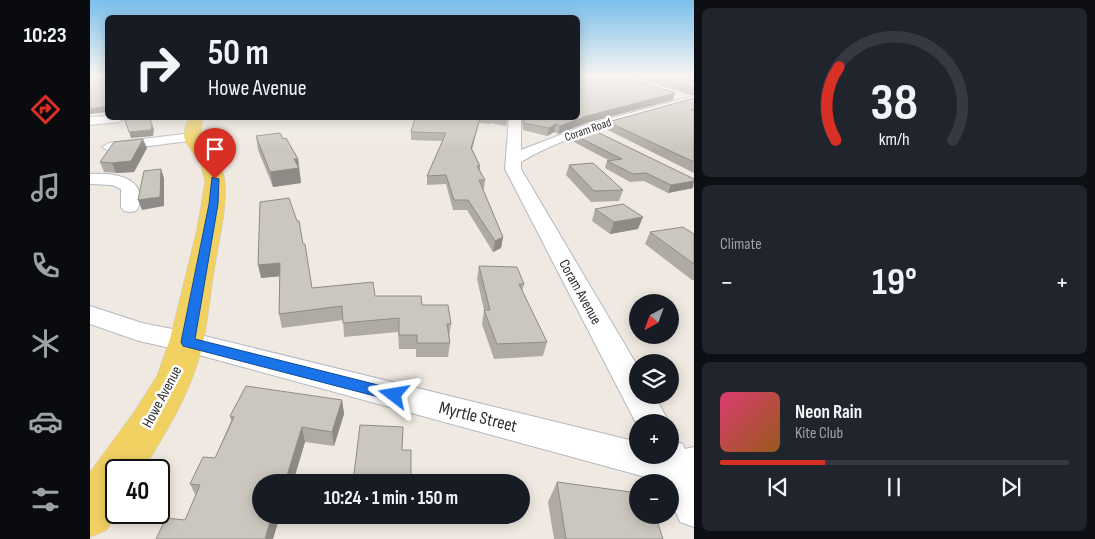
<!DOCTYPE html>
<html lang="en">
<head>
<meta charset="utf-8">
<style>
  :root { --surface:#171b24; --page:#20242c; --text:#f1f3f6; --muted:#9ea1a6; --line:#363941; --accent:#d93025 }
  body { margin:0; font-family:"Sofia Sans Condensed",sans-serif; background:var(--page); color:var(--text); height:100vh; display:flex; flex-direction:column; font-size:19px; white-space:nowrap }
  * { box-sizing:border-box; margin:0 }
  p { font-size:16px; color:var(--muted) }
  .icon { flex:none; width:28px; height:28px; fill:none; stroke:currentColor; stroke-width:2; stroke-linecap:round; stroke-linejoin:round }
  .map { position:relative; flex:1; overflow:hidden }
  .panel { display:flex; flex-direction:column; gap:8px; padding:8px; background:#0d0f14; width:401px }
  .panel>* { flex:none }
  .top-card { position:absolute; left:15px; top:15px; width:475px; height:105px; border-radius:8px; box-shadow:0 2px 12px #0003; background:#171b24; color:var(--text); overflow:hidden }
  .needle { width:32px; rotate:221deg }
  .buttons { position:absolute; left:539px; top:294px; display:grid; gap:10px }
  .buttons a { display:grid; place-items:center; width:50px; height:50px; border-radius:50%; background:var(--surface); box-shadow:0 2px 12px #0003; font-size:25px }
  .speed { position:absolute; left:15px; top:459px; display:flex; gap:10px; font-size:25px; font-weight:700; text-align:center }
  .speed>* { display:grid; place-content:center; width:65px; height:65px; border-radius:50%; background:var(--surface); box-shadow:0 2px 12px #0003; line-height:1 }
  .speed .limit { border:2px solid #111; border-radius:8px; background:#fff; color:#111 }
  .pin { position:absolute; display:grid; place-items:center; width:42px; height:42px; color:#fff; margin:-51px -21px; border-radius:50% 50% 50% 0; rotate:-45deg; box-shadow:0 0 5px #0007 }
  .pin .icon { rotate:45deg }
  .me { position:absolute; width:55px; margin:-28px; rotate:284deg; stroke-linejoin:round; filter:drop-shadow(0 0 4px #0008) }
  .turn { display:flex; align-items:center; gap:18px; height:105px; padding:0 20px; font-size:22px }
  .turn .icon { width:65px; height:65px; stroke-width:2.5 }
  .turn b { display:block; font-size:35px; line-height:42px }
  .big { font-size:38px; font-weight:700; line-height:1.1 }
  .panel .card { flex:1; display:flex; flex-direction:column; justify-content:center; gap:8px; min-width:0; padding:0 18px; border-radius:8px; background:var(--page) }
  .panel .dial { align-items:center; gap:0 }
  .dial svg { height:130px; overflow:visible; fill:none; stroke:var(--line); stroke-width:7; stroke-linecap:round; text-anchor:middle }
  .dial text { fill:var(--text); stroke:none }
  .song { display:flex; align-items:center; gap:15px }
  .cover { width:60px; height:60px; border-radius:8px; background:linear-gradient(135deg,hsl(340 70% 55%),hsl(30 70% 35%)) }
  .played { height:5px; border-radius:2px; background:linear-gradient(90deg,var(--accent) 30%,var(--line) 30%) }
  .keys { display:flex; justify-content:space-around; direction:ltr }
  .heat { display:flex; justify-content:space-between; align-items:center; font-size:28px; direction:ltr }
  .trip { position:absolute; left:162px; top:474px; width:278px; height:50px; border-radius:25px; background:var(--surface); box-shadow:0 2px 12px #0003; font-weight:700; line-height:50px; text-align:center }
  main { display:flex; flex:1; min-height:0 }
  .tab-bar { display:flex; flex-direction:column; width:90px; justify-content:space-around; align-items:center; background:#090b0e; color:var(--muted) }
  .tab-bar .icon { width:35px; height:35px }
  .tab-bar .active { color:var(--accent) }
  .tab-bar b { font-size:22px; color:var(--text) }
  .map>svg:first-child { display:block }
  .lines { fill:none; stroke-linecap:round; stroke-linejoin:round }
  .minor-casing { stroke:#b4b7c1; stroke-width:2 }
  .major-casing { stroke:#c9c9c9; stroke-width:1 }
  .minor { fill:#fff; fill-rule:evenodd }
  .major { fill:#f2d163; fill-rule:evenodd }
  .wall { fill:#afaba4 }
  .shaded-wall { fill:#8e8b86 }
  .building { fill:#cbc7bf; stroke:#8e8b86 }
  .route { fill:#1a73e8; stroke:#114b97 }
  .labels { text-anchor:middle; dominant-baseline:central; stroke-width:5; stroke-linejoin:round; paint-order:stroke }
  .far-street-label { font-size:12px; fill:#2e2e2e; stroke:#fff }
  .street-label { font-size:15px; fill:#2e2e2e; stroke:#fff }
  .near-street-label { font-size:18px; fill:#2e2e2e; stroke:#fff }
</style>
</head>
<body>
<main>
<nav class="tab-bar">
<b>10:23</b>
<svg class="icon active" aria-label="directions" viewBox="0 0 24 24"><path d="M12 3l9 9-9 9-9-9zM9 14v-3h6M13 9l2 2-2 2"/></svg>
<svg class="icon" aria-label="music" viewBox="0 0 24 24"><path d="M9 18V5l10-2v13"/><circle cx="6" cy="18" r="3"/><circle cx="16" cy="16" r="3"/></svg>
<svg class="icon" aria-label="phone" viewBox="0 0 24 24"><path d="M5 4h4l2 5-3 2q2 4 5 5l2-3 5 2v4C11 20 4 13 5 4z"/></svg>
<svg class="icon" aria-label="climate" viewBox="0 0 24 24"><path d="M12 3v18M4 7l16 10M4 17L20 7"/></svg>
<svg class="icon" aria-label="car" viewBox="0 0 24 24"><path d="M5 17H2v-5l4-1 3-4h7l3 4 3 1v5h-3M9 17h6M6 11h13"/><circle cx="7" cy="17" r="2"/><circle cx="17" cy="17" r="2"/></svg>
<svg class="icon" aria-label="filters" viewBox="0 0 24 24"><path d="M4 7h16M4 17h16"/><circle cx="9" cy="7" r="2"/><circle cx="15" cy="17" r="2"/></svg>
</nav>
<div class="map">
<svg width="604" height="539" viewBox="0 0 604 539">
  <rect width="100%" height="100%" fill="#efe9e1"/>
  <g class="lines">
    <g class="minor-casing">
      <path id="minor" d="M553,75L564,76L560,81L540,86L535,83L537,81L554,77Z
        M604,96V102C549,118 480,132 431,162V169L548,367V395H564L579,422H548V427L415,169L419,118H431V150L496,125Z
        M18,116V118H35L29,122L0,125V117Z
        M102,133L109,137L107,140L19,151L12,147L19,143Z
        M0,174C16,173 48,174 50,196C50,201 50,206 46,211L40,212L34,211L31,207V189L22,185L0,184Z
        M0,306L52,323L98,332L548,442V455H580V440L593,444L595,449L604,447V527L590,522L580,498V482H574L98,352L49,341L0,324Z"/>
    </g>
    <g class="major-casing">
      <path id="major" d="M99,118H113C103,151 133,154 135,183C137,210 129,239 125,265C120,294 118,323 111,351C100,394 76,433 53,470H26L27,512L17,530L0,537V472L44,412L67,376L80,339L107,229L115,182L111,164L97,144L94,137L95,128Z"/>
    </g>
    <use href="#minor" class="minor"/>
    <use href="#major" class="major"/>
  </g>
  <path class="wall" d="M538,75H604V78H588L604,81V95H600Z
    M585,93L583,100L496,123L468,134L464,132L457,136L433,130L432,118H488Z
    M604,98V173L516,129L518,122Z
    M325,118H418L416,126L401,123L400,124L389,123L382,149L390,166V170L395,180L394,189H393L413,237L411,248L403,252L377,210H363L356,184L337,185V176L353,141L321,140V132Z
    M484,135L603,188L578,193L554,181L540,182L515,168L517,161H520L482,141Z
    M166,136L193,139L208,159L211,183L183,187L168,150Z
    M57,148L44,172L26,173L14,172L10,162Z
    M479,165L533,190L529,201L501,202L476,175Z
    M505,209L548,229L520,234L502,221Z
    M560,232L604,234V280H602L555,244Z
    M213,244L222,288L285,296L332,305L361,324L359,338L360,343L358,357H326V349H309L308,332L254,337L253,320L192,328L189,314L190,276L171,278Z
    M389,266L434,284L432,292L457,342L453,356L404,359L392,324L394,310L387,279Z
    M252,400L254,414L244,446L215,442L203,482H171V515H190L183,539H66L95,520L106,496L100,484L125,458L141,421L140,416Z
    M467,482L573,539H464L458,502Z"/>
  <path class="shaded-wall" d="M0,75H9L0,78Z
    M604,88V95H600L603,89Z
    M585,93L583,100L496,123L468,134L470,126L497,116Z
    M18,106V112L0,114V109Z
    M390,118L389,123L380,156L381,148Z
    M62,124L64,130L63,136L41,138L39,132Z
    M466,124L464,132L457,136L459,128Z
    M53,139L57,148L44,172L26,173L22,163Z
    M204,159H208L211,183L183,187L180,172Z
    M71,169L74,178V206L52,210L48,200Z
    M604,181L603,188L578,193L581,185Z
    M553,217L548,229L520,234L524,222Z
    M413,237L411,248L403,252L405,241Z
    M190,263L192,276L171,278L168,265Z
    M252,400L254,414L244,446L242,432Z
    M212,427L215,442L203,482H195Z
    M182,515H190L183,539H175Z"/>
  <path class="building" d="M488,75H530L585,93L497,116L470,126L466,124L459,128L434,123V118H488Z
    M559,75H580L604,81V88Z
    M18,78V106L0,109V83Z
    M604,98V109L601,110L604,111V162L518,122Z
    M34,118H59L62,124L61,130L39,132Z
    M325,118H390L381,148L390,166H387L395,180H389L413,237L405,241L378,200H364L356,175L337,176L356,133L321,132Z
    M501,129L604,179V181L581,185L556,173L543,174L517,161L532,159L484,135Z
    M190,133L193,139L196,138L208,159H204L209,168L180,172L166,136Z
    M53,139L41,161L22,163L10,162L24,142Z
    M503,163L533,190L504,191L479,165Z
    M71,169L70,197L48,200L54,171Z
    M199,198L207,221H209L213,244H215L222,288L283,282L285,296H331L332,305H358L361,324H357L360,343H327V335H309V318L253,323L252,306L189,314L190,263L168,265L170,202Z
    M533,204L553,217L524,222L505,209Z
    M593,227L604,234V264L560,232Z
    M389,266L427,267L434,284H429L457,342L407,344L394,310H400Z
    M156,386L252,400L242,432L212,427L195,482H171V515H182L175,539H66L76,518L95,520L110,485L100,484L113,457L125,458L144,417L140,416Z
    M270,425L313,427L312,450H321V482H263Z
    M467,482L548,493V515H565L573,539H476Z"/>
  <linearGradient id="sky" x2="0" y2="1"><stop stop-color="#7abfeb"/><stop offset="0.5" stop-color="#f8f5f2"/><stop offset="1" stop-color="#f8f5f2" stop-opacity="0"/></linearGradient>
  <rect width="604" height="151" fill="url(#sky)"/>
  <path class="route" d="M122,177L129,179L128,204L105,339L304,389L309,390L312,395L309,400L304,401L93,346L91,342L119,204Z"/>
  <g class="labels">
    <g class="far-street-label">
      <text transform="translate(498 130) rotate(-19)">Coram Road</text>
    </g>
    <g class="street-label">
      <text transform="translate(490 292) rotate(61)">Coram Avenue</text>
      <text transform="translate(72 397) rotate(-62)">Howe Avenue</text>
    </g>
    <g class="near-street-label">
      <text transform="translate(388 417) rotate(14)">Myrtle Street</text>
    </g>
  </g>
</svg>
<div class="buttons">
<a><svg class="needle" viewBox="-14 -14 28 28"><path d="M0-13l5 13h-10z" fill="#e53935"/><path d="M0 13l5-13h-10z" fill="#9ea1a6"/></svg></a>
<a><svg class="icon" aria-label="layers" viewBox="0 0 24 24"><path d="M12 4l9 5-9 5-9-5zM3 14l9 5 9-5"/></svg></a>
<a>+</a>
<a>−</a>
</div>
<div class="speed"><div class="limit">40</div></div>
<div class="pin" style="left:125px;top:179px;background:#d93025"><svg class="icon" aria-label="arrive" viewBox="0 0 24 24"><path d="M6 21V4h12l-3 4 3 4H6"/></svg></div>
<svg class="me" style="left:304px;top:395px" viewBox="-20 -20 40 40"><path d="M0-17L14 15 0 8-14 15z" fill="#1a73e8" stroke="#fff" stroke-width="4"/></svg>
<div class="trip">10:24 · 1 min · 150 m</div>
<div class="top-card">
<div class="turn"><svg class="icon" aria-label="right" viewBox="0 0 24 24"><path d="M7 20v-9h11M14 6l5 5-5 5"/></svg><div><b>50 m</b>Howe Avenue</div></div>
</div>
</div>
<section class="panel">
<div class="card dial"><svg viewBox="0 0 100 80">
<path d="M14 69A42 42 0 1 1 86 69"/>
<path d="M14 69A42 42 0 0 1 16 24" stroke="#d93025"/>
<text x="50" y="56" font-size="32" font-weight="700">38</text>
<text x="50" y="72" font-size="11">km/h</text>
</svg></div>
<div class="card"><p>Climate</p>
<div class="heat"><a>−</a><b class="big">19°</b><a>+</a></div>
</div>
<div class="card">
<div class="song"><i class="cover"></i><div><b>Neon Rain</b><p>Kite Club</p></div></div>
<div class="played"></div>
<div class="keys"><svg class="icon" aria-label="previous" viewBox="0 0 24 24"><path d="M18 5L8 12l10 7zM5 5v14"/></svg><svg class="icon" aria-label="pause" viewBox="0 0 24 24"><path d="M8 5v14M16 5v14"/></svg><svg class="icon" aria-label="next" viewBox="0 0 24 24"><path d="M6 5l10 7-10 7zM19 5v14"/></svg></div>
</div>
</section>
</main>
</body>
</html>
